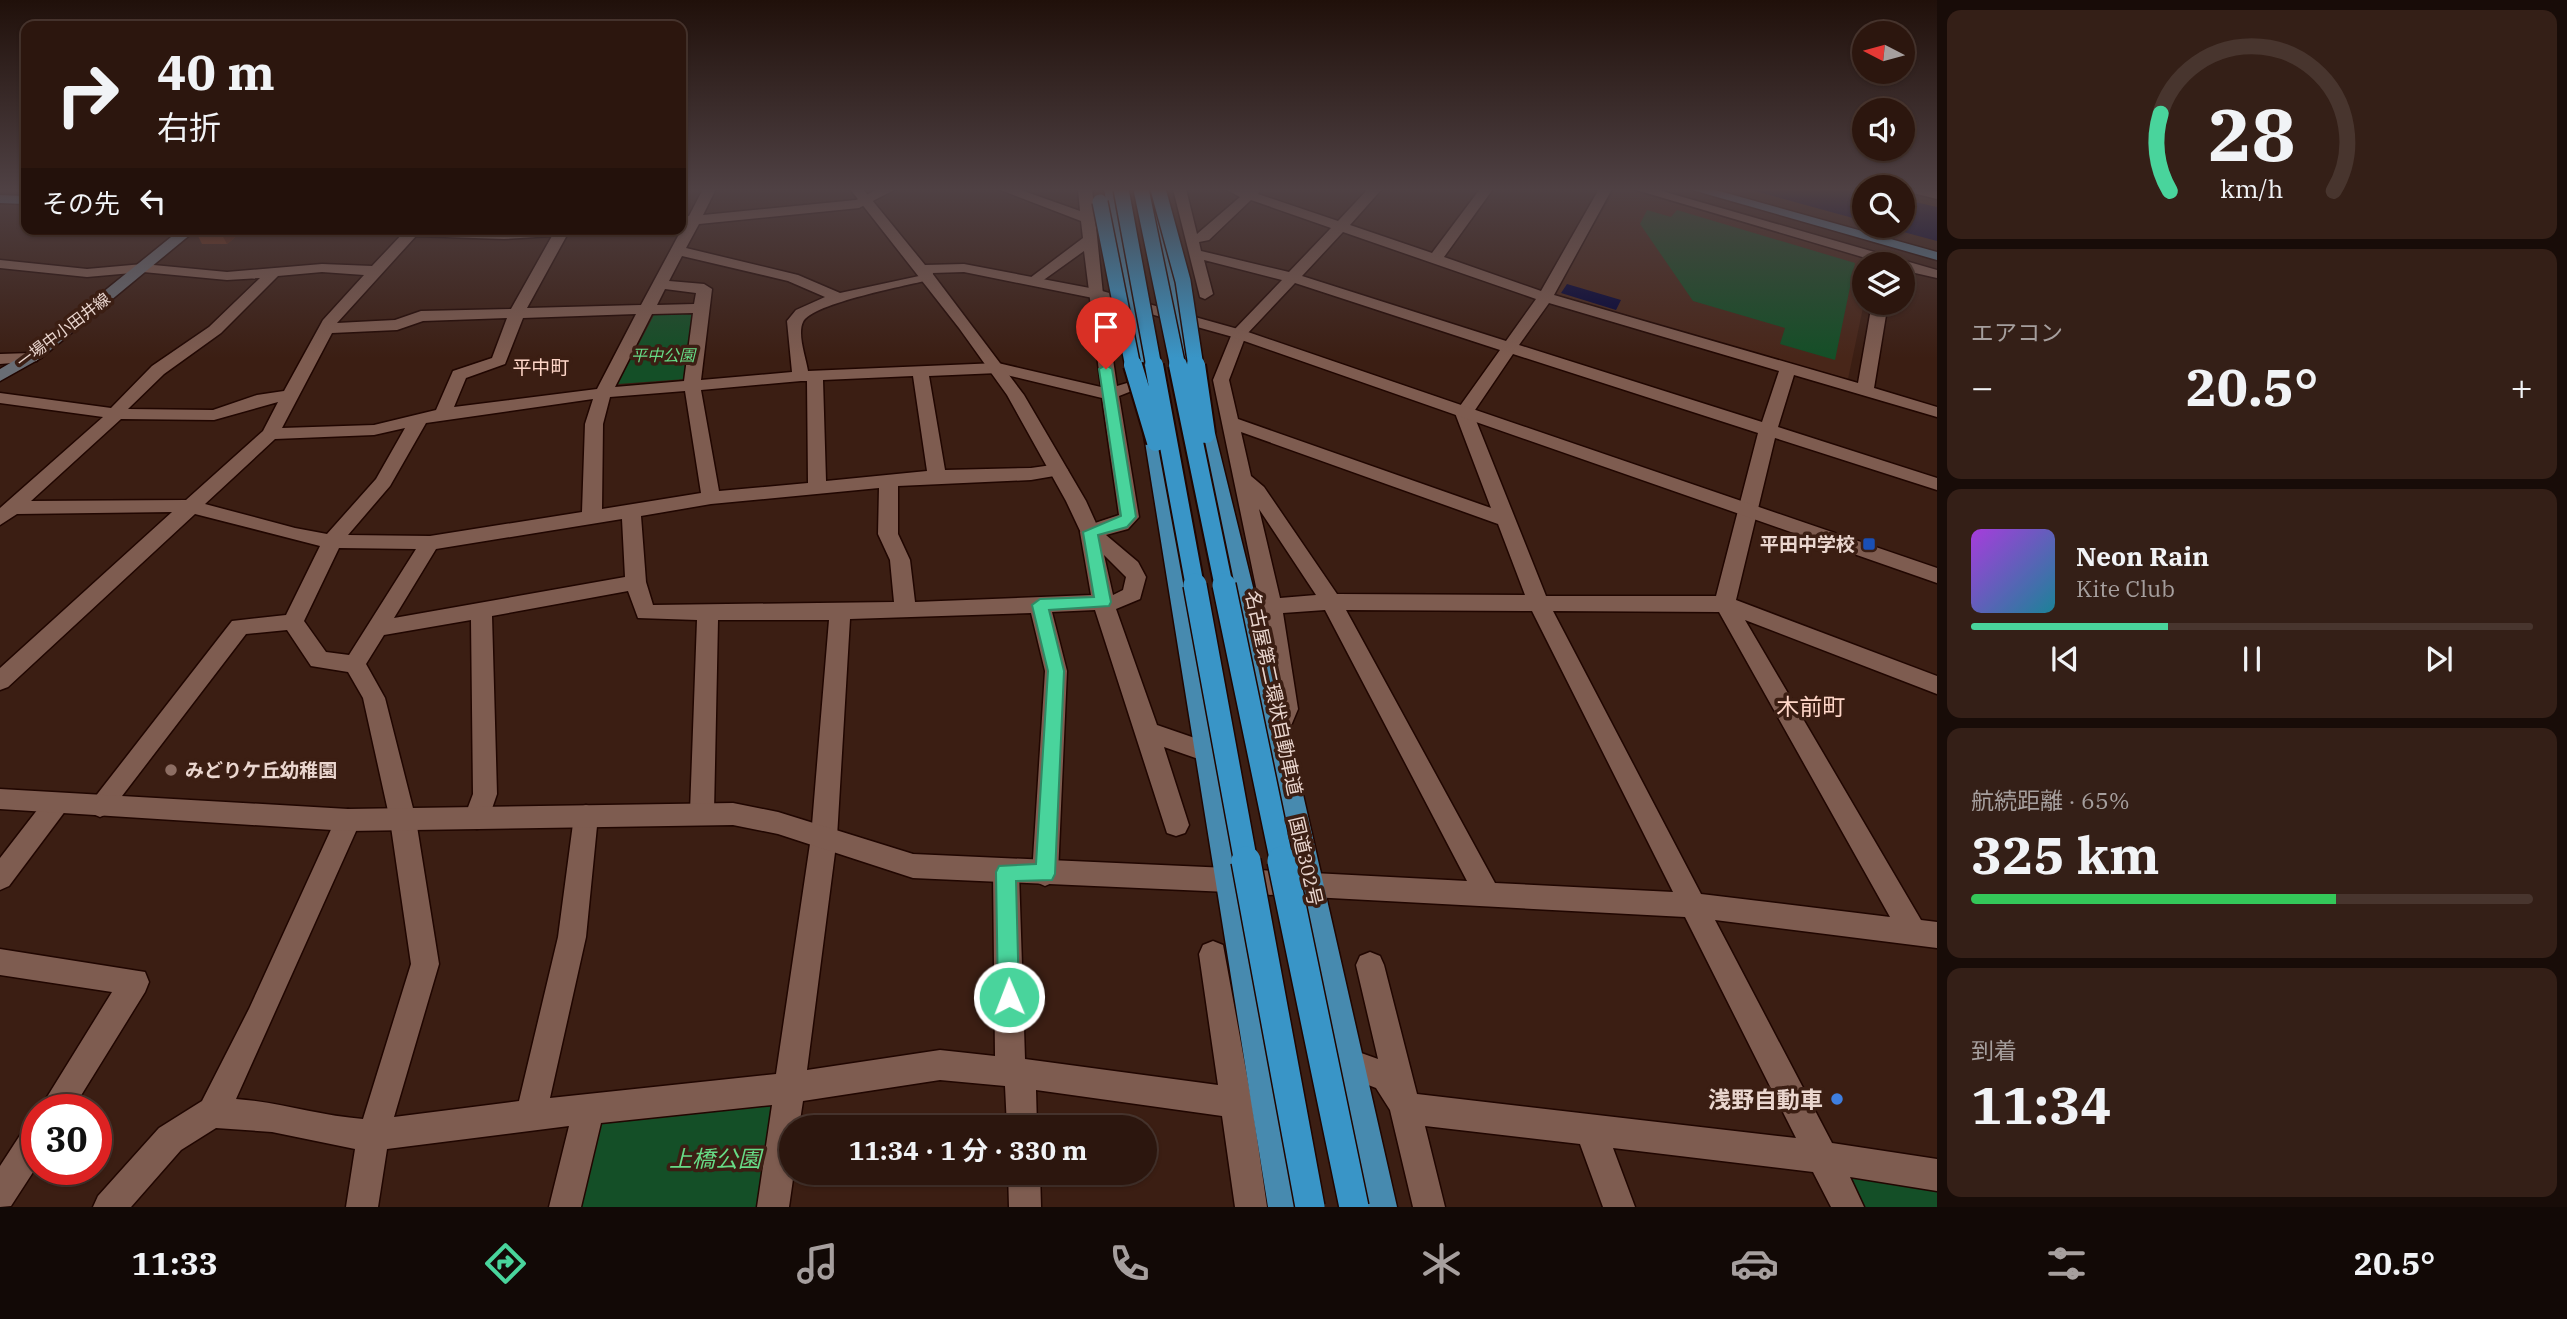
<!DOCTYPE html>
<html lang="ja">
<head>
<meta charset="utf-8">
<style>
  :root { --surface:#2c160e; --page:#341f17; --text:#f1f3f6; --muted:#a69f9e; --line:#48352e; --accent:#49d49c }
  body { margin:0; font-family:"IBM Plex Serif","Noto Sans JP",serif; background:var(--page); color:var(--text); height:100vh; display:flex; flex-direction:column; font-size:26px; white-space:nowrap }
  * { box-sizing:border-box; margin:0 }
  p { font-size:23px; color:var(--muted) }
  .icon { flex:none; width:38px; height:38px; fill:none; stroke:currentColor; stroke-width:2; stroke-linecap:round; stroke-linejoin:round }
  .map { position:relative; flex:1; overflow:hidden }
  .side { display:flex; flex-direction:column; gap:10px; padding:10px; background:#180c08; width:630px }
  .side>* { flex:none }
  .guide { position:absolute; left:21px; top:21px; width:665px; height:214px; border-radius:14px; box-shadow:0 2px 5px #0004,0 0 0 2px var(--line); background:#2c160e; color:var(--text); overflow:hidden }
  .needle { width:46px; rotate:276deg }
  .buttons { position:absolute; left:1852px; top:21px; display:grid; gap:14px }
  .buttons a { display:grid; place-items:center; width:63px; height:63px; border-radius:50%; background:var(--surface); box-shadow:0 2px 5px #0004,0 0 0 2px var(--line); font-size:35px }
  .speed { position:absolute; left:21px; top:1094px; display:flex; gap:14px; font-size:35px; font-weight:700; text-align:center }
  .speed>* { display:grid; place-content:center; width:91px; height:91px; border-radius:50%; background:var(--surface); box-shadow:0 2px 5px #0004,0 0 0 2px var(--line); line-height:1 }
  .speed .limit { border:10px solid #d22; background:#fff; color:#111 }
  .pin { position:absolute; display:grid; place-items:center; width:60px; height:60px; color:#fff; margin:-72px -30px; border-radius:50% 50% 50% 0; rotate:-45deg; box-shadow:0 0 7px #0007 }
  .pin .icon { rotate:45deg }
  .me { position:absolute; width:77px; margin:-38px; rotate:359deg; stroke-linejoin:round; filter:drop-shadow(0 0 5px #0008) }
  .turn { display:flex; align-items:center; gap:24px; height:147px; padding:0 21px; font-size:32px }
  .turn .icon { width:91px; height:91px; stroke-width:2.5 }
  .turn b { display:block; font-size:49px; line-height:60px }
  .then { display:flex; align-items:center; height:66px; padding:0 21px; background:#0003; gap:14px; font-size:26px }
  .big { font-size:52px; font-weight:700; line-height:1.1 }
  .side .tile { flex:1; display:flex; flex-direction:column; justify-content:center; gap:10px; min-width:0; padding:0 24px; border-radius:14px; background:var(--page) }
  .side .dial { align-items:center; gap:0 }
  .dial svg { height:182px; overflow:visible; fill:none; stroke:var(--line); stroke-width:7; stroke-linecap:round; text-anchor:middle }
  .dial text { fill:var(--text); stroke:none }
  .song { display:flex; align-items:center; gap:21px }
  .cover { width:84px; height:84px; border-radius:10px; background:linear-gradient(135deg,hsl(280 70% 55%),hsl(190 70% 35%)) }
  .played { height:7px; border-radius:4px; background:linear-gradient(90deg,var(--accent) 35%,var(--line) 35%) }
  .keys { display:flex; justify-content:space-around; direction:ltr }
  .heat { display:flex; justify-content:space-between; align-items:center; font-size:38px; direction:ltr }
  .charge { height:10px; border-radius:5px; background:linear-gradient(90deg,#34c759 65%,var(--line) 0) }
  .trip { position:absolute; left:779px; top:1115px; width:378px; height:70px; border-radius:35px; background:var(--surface); box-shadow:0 2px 5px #0004,0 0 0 2px var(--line); font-weight:700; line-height:70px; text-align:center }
  .menu { display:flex; height:112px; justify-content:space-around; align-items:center; background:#120906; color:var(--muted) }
  .menu .icon { width:49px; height:49px }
  .menu .current { color:var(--accent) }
  .menu b { font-size:32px; color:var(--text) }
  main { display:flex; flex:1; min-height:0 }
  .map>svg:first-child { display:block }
  .built { fill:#482619 }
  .green { fill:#144f27 }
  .water { fill:#000239 }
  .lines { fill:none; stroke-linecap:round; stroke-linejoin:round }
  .minor-casing { stroke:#200601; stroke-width:3 }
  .tertiary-casing { stroke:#200601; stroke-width:3 }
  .secondary-casing { stroke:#200601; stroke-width:3 }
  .primary-casing { stroke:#200601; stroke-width:3 }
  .trunk-casing { stroke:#200601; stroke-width:3 }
  .minor { fill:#7e5c50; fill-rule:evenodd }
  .tertiary { fill:#7e5c50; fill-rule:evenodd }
  .secondary { fill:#696d74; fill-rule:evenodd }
  .primary { fill:#557e97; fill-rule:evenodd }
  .trunk { fill:#478aaf; fill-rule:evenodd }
  .motorway-bridge-far3-casing { stroke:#200601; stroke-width:18; stroke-linecap:butt }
  .motorway-bridge-far2-casing { stroke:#200601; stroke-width:22; stroke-linecap:butt }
  .motorway-bridge-far1-casing { stroke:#200601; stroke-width:26; stroke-linecap:butt }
  .motorway-bridge-casing { stroke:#200601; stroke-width:32; stroke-linecap:butt }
  .motorway-bridge-far3 { stroke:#3995c7; stroke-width:15 }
  .motorway-bridge-far2 { stroke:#3995c7; stroke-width:18 }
  .motorway-bridge-far1 { stroke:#3995c7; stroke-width:23 }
  .motorway-bridge { stroke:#3995c7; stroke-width:29 }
  .wall { fill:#6c2d11 }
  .shaded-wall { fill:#531f09 }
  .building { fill:#7a3f26; stroke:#8c5740; stroke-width:2 }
  .route { fill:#49d49c; stroke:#2f8a65; stroke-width:2 }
  .transit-dot { fill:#1a4fb4; stroke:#3b1e13; stroke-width:2.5 }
  .education-dot { fill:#8d6e63; stroke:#3b1e13; stroke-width:2.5 }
  .shop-dot { fill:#3f7fe0; stroke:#3b1e13; stroke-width:2.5 }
  .labels { text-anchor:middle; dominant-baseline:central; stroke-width:7; stroke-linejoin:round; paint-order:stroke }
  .far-street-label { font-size:16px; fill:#ead6cf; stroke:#3b1e13 }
  .far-park-label { font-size:16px; font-style:italic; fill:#67db86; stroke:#3b1e13 }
  .far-quarter-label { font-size:19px; fill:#fed6c8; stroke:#3b1e13 }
  .poi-label { font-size:19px; font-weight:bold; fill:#ead6cf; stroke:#3b1e13; text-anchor:end }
  .street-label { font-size:19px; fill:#ead6cf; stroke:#3b1e13 }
  .quarter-label { font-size:23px; fill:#fed6c8; stroke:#3b1e13 }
  .near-poi-label { font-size:23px; font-weight:bold; fill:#ead6cf; stroke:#3b1e13; text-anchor:end }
  .near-park-label { font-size:23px; font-style:italic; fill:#67db86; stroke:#3b1e13 }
</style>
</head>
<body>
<main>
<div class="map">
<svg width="1937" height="1207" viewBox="0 0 1937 1207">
  <rect width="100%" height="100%" fill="#3b1e13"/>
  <path class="built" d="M1616,189L1628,190L1873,260L1872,264H1864V303L1848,379L1843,380L1552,293Z"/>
  <path class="green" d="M1647,210L1671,217L1677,210L1855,263L1835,360L1780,344L1785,328L1693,301L1640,224Z
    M694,312L686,379L618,384L655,313Z
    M775,1104L761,1207H571L592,1118Z
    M1838,1171L1937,1186V1207H1858Z"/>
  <path class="water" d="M1864,189V221L1747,189Z
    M1902,199L1937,207V241L1881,226H1902Z
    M1567,284L1621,300L1616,310L1561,293Z"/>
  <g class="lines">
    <g class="minor-casing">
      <path id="minor" d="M703,189H716L703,215L856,200L878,189H896L859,208L699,224L686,248L798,275L840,293L933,273V279C910,285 812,303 803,322C797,334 806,358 808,371L998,363L1101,387L1084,251L1038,284L1033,285L1026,281L1083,238L1081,221L998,189H1018L1080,211L1078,189H1092L1103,294L1117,386L1144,378L1152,383L1119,396L1139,517L1128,529L1106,535L1138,562L1146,577L1140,599L1116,609L1157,725L1215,745L1219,752L1215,759L1207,762L1164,747L1189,825L1185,833L1176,836L1167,833L1095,610L1052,612L1067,671L1058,874L1054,882L1045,886L1036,882L1032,874L1045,671L1031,613L850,619L837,837L807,1070L940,1050L995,1056L993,872L997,864L1006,860L1015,864L1019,872L1025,1059L1218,1085L1199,954L1203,945L1213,941L1223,945L1252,1103L1267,1207H1235L1222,1116L1036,1090L1037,1127H1007L1005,1086L940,1080L803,1101L799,1127H791V1172H794L789,1207H757L772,1105L601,1123L581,1207H549L569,1126L387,1149L378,1207H346L355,1149L272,1132L216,1128L181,1150L131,1207H93L98,1196L159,1128L202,1101L249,1009L339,812L348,809L357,812L361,820L236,1099C279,1102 320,1116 363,1119L411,964L390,820L363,698L348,672L311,666L287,630L246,634L109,813L100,817L91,813L88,806L232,621L286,615L320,546L195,514L8,687L0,690V668L172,512L17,514L0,525V508L103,417L0,403V393L111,408L152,366L209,327L260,278L227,280L143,272L87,277L0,268V260L87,269L143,264L227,272L322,264L372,266L407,229H592L567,235L527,308L641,305L684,225H681V217L689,216ZM416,236L504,239L552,236L511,309L421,311L395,320L337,323ZM682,256L788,281L825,297L796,310L787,321L792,372L701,380L712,289L704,284L669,281ZM322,272L364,275L323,320L284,391L257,395L213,410L128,409L164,374L221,333L278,276ZM665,289L696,293L694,304L657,305ZM693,313L684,381L615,387L652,314ZM636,314L597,389L454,407L466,378L505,364L523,318ZM507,318L492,358L453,371L436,410L374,425L282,428L332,333L397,330L423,321ZM998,373L1102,398L1119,515L1083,527L1080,532L1091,595L915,602L910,560L898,534V486L1031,480L1066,474L1068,470L1059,464L1031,468L945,470L929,376ZM913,376L927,471L826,481L823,380ZM801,381H807L808,483L719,491L701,390ZM685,391L701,493L602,509L603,424L610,397ZM593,399L585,424L582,512L430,536L348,535L390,486L426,423ZM278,402L263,431L186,500L31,501L121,419L214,420ZM405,428L376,479L327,534L295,528L205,504L275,439L374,435ZM879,488L878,534L890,560L894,602L653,605L646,582L641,516L711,504ZM622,519L625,577L394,618L436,549ZM339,548L416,549L349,655L326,652L304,621ZM1104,555L1126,577L1123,590L1113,595ZM628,591L638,618L697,620L690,812L693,820L702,823L711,820L714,812L718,620H829L811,837L776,1074L550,1098L586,937L598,816L595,808L586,805L577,808L574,816L558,937L519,1101L394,1117L439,964L416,820L385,698L366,664L384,635L471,620L473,794L464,818L468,826L477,829L486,826L497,794L492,616Z
        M1173,189H1186L1197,234L1240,197L1225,189H1261L1258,194L1338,221L1368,189H1382L1350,225L1432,253L1480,189H1493L1444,257L1541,291L1599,189H1612L1554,295L1858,383L1872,303H1888L1874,388L1937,407V417L1794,375L1778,427L1937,478V490L1775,438L1736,600L1937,676V694L1745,620L1921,920L1937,922V948L1715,920L1832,1143L1937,1159V1191L1850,1177L1864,1207H1831L1813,1172L1613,1148L1635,1207H1603L1580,1144L1425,1126L1445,1207H1413L1390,1110L1376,1088L1340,1074L1335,1064L1340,1054L1350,1049L1378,1059L1356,965L1360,956L1370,952L1380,956L1384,965L1417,1094L1796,1138L1685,917L1237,893L1228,889L1224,881L1228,873L1237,869L1467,881L1325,610L1283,613L1298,709L1285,740L1277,742L1269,740L1265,733L1276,709L1260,606L1213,380L1233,331L1282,280L1204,260L1213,294L1205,299L1200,297ZM1251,200L1331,228L1289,272L1201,251L1199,242L1209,240ZM1343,232L1536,299L1506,341L1302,276ZM1295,283L1500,350L1455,413L1491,508L1238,419L1229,380L1246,335ZM1549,303L1779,371L1762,422L1519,345ZM1513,354L1758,433L1716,596H1546L1473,413ZM1241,432L1498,524L1525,595L1337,594L1264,487L1251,476ZM1259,509L1316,595L1280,598ZM1346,610L1532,611L1673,892L1495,883ZM1553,611L1719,612L1890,917L1701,894Z
        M1633,189H1655L1937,270V278L1902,270V264H1886Z
        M1908,189L1937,191V199L1909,192Z
        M31,353L37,355V361L0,364V354Z
        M57,793L66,796L69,803L66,810L9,886L0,890V858L48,796Z
        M0,949L145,972L149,982L145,992L72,1110H39L112,992L0,975Z
        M37,1122V1166L11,1206L0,1207V1166L26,1126Z
        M1008,1172H1040L1041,1207H1009Z"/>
    </g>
    <g class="tertiary-casing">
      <path id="tertiary" d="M850,189H863L925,265L964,264L1095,289L1245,331L1937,568V583L1233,337L1093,298L964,272L932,273L1024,395L1086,501L1100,532L1097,537H1083L1066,501L1007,395L959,328Z
        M0,789L348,809L733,803L778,812L913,854L1228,868L1237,872L1241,880L1237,888L1228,892L913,878L778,834L733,825L348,831L0,809Z"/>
    </g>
    <g class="secondary-casing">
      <path id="secondary" d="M181,229H197L41,358L0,381V369L29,352Z"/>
    </g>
    <g class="primary-casing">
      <path id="primary" d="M1689,189H1712L1937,252V260Z
        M0,195L26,196V204L0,203Z"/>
    </g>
    <g class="trunk-casing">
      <path id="trunk" d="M1104,189H1118L1153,388L1145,393L1137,388Z
        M1143,189H1156L1201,382L1199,386L1193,387L1185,382Z
        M1202,412L1211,417L1289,733L1397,1207H1365L1265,733L1193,417Z
        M1151,418L1160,423L1300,1207H1268L1142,423Z"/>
    </g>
    <use href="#minor" class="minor"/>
    <use href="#tertiary" class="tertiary"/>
    <use href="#secondary" class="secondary"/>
    <use href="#primary" class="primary"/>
    <use href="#trunk" class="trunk"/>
    <g class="motorway-bridge-far3-casing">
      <path id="motorway-bridge-far3" d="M1121,189L1154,367
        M1141,189L1178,367
        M1158,189L1183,281L1196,367
        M1100,202L1133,367"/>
    </g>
    <g class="motorway-bridge-far2-casing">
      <path id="motorway-bridge-far2" d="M1133,365L1156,442
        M1154,365L1195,587
        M1178,365L1224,587
        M1196,365L1206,434"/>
    </g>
    <g class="motorway-bridge-far1-casing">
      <path id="motorway-bridge-far1" d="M1195,585L1246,863
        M1224,585L1282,863"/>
    </g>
    <g class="motorway-bridge-casing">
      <path id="motorway-bridge" d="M1246,861L1310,1207
        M1282,861L1354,1207"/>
    </g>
    <use href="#motorway-bridge-far3" class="motorway-bridge-far3"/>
    <use href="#motorway-bridge-far2" class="motorway-bridge-far2"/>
    <use href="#motorway-bridge-far1" class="motorway-bridge-far1"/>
    <use href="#motorway-bridge" class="motorway-bridge"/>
  </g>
  <path class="wall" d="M245,229L227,244H202L196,232Z"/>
  <path class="shaded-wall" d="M225,229H245L227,244L221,233Z"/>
  <path class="building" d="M199,229H225L221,233L196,232Z"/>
  <linearGradient id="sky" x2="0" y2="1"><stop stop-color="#20100a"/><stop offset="0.53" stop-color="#4f4144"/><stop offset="1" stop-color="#4f4144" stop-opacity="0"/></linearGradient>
  <rect width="1937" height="358" fill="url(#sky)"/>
  <path class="route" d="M1106,365L1112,369L1136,517L1127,527L1098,535L1111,602L1109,606L1049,610L1064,671L1055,874L1052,880L1016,881L1019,997L1016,1004L1009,1007L1001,1004L998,997L996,872L999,866L1036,864L1048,671L1032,605L1040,599L1094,597L1083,532L1121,516L1099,369Z"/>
  <rect class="transit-dot" x="1862" y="537" width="14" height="14" rx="3.5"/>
  <circle class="education-dot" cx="171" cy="770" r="7"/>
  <circle class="shop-dot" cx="1837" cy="1099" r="7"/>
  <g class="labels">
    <g class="far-street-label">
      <text transform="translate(63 330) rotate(-37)">一場中小田井線</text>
    </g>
    <g class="far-park-label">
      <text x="663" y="355">平中公園</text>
    </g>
    <g class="far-quarter-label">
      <text x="541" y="367">平中町</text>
    </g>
    <g class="poi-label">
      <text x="1855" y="544">平田中学校</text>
      <text x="185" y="770" text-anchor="start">みどりケ丘幼稚園</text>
    </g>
    <g class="street-label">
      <text transform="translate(1274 693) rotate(78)">名古屋第二環状自動車道</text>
      <text transform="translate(1306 861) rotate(77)">国道302号</text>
    </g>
    <g class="quarter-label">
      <text x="1811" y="706">木前町</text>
    </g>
    <g class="near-poi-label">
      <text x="1823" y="1099">浅野自動車</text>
    </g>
    <g class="near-park-label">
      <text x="715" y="1158">上橋公園</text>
    </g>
  </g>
</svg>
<div class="buttons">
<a><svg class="needle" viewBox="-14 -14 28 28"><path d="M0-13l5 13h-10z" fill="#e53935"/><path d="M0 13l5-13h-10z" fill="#a69f9e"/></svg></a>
<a><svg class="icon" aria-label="sound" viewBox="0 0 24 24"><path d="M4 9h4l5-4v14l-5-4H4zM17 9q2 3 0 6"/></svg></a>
<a><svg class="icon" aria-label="search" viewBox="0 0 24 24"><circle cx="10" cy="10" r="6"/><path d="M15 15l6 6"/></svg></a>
<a><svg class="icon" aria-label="layers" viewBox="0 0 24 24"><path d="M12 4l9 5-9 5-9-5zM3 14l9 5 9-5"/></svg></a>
</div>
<div class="speed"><div class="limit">30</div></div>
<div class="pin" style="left:1106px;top:369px;background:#d93025"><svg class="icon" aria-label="arrive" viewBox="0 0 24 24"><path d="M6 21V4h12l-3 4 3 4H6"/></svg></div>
<svg class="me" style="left:1009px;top:997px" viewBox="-20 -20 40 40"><circle r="17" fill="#49d49c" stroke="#fff" stroke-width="3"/><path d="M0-11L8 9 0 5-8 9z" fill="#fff"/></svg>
<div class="trip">11:34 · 1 分 · 330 m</div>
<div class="guide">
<div class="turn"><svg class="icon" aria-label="right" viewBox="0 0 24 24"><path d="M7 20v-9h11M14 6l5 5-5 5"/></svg><div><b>40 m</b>右折</div></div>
<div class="then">その先<svg class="icon" aria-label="left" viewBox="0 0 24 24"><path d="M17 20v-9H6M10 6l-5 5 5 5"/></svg></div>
</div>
</div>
<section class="side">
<div class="tile dial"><svg viewBox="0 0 100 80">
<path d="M14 69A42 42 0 1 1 86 69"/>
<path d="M14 69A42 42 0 0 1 10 35" stroke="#49d49c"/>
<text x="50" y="56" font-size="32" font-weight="700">28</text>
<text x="50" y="72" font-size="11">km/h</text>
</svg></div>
<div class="tile"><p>エアコン</p>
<div class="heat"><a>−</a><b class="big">20.5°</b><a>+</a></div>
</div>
<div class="tile">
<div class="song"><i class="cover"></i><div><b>Neon Rain</b><p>Kite Club</p></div></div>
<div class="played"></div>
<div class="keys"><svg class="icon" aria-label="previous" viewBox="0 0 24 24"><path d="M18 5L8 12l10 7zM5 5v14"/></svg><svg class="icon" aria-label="pause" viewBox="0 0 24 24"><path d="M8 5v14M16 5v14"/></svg><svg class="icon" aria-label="next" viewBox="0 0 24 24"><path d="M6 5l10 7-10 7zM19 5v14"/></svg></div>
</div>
<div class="tile"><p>航続距離 · 65%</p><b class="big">325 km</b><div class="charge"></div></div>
<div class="tile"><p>到着</p><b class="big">11:34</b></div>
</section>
</main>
<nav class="menu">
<b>11:33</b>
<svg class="icon current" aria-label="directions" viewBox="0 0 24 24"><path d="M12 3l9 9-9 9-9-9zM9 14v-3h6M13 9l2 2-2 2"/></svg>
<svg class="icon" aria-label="music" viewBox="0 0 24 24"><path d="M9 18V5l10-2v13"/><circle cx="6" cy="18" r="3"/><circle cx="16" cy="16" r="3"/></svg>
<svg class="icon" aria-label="phone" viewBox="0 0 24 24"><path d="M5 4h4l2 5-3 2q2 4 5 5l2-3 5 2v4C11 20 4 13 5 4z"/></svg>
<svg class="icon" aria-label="climate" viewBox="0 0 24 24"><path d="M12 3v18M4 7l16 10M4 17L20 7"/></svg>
<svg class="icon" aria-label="car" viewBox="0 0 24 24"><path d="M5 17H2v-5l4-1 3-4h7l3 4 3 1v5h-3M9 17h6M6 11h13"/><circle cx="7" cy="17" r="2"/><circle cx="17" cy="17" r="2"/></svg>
<svg class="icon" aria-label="filters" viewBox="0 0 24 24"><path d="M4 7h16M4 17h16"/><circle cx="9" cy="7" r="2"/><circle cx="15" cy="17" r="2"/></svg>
<b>20.5°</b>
</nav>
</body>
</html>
